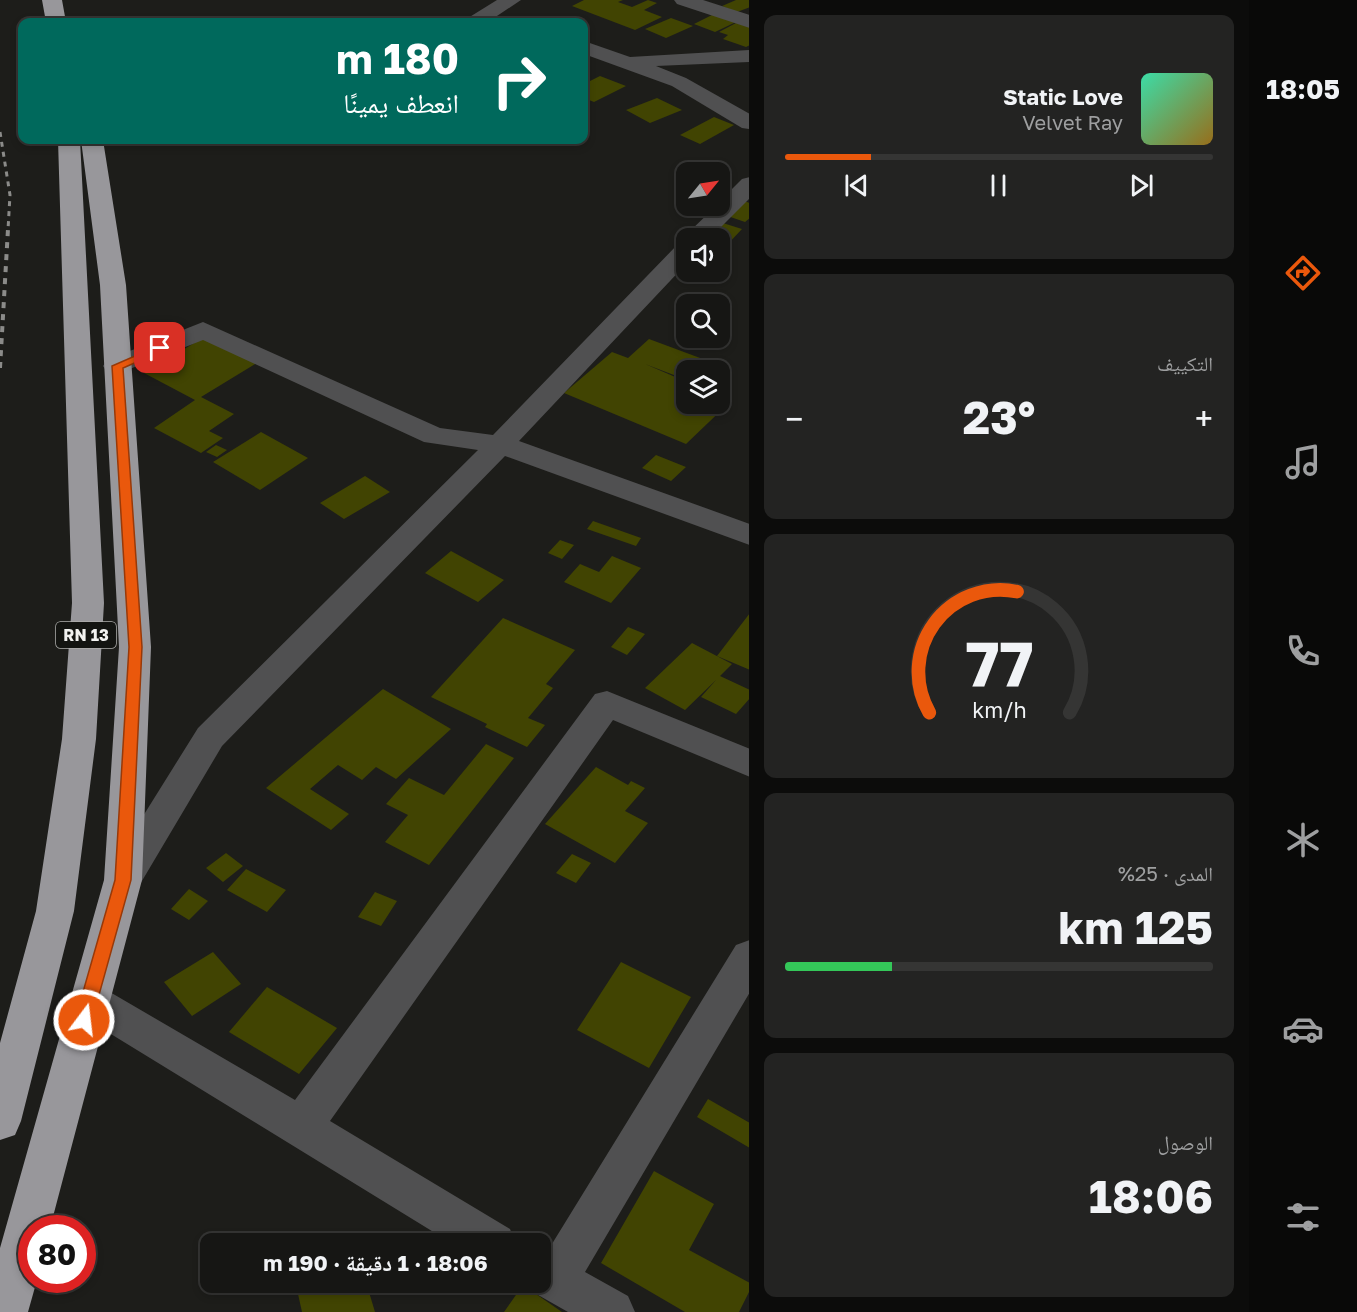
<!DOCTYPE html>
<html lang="ar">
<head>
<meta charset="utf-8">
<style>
  :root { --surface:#161614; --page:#232322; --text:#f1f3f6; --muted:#9e9fa0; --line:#353534; --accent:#ea580c }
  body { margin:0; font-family:"Golos Text","Noto Naskh Arabic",sans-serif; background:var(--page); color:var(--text); direction:rtl; height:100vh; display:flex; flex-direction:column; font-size:22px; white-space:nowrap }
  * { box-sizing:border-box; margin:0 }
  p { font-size:20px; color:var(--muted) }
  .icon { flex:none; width:33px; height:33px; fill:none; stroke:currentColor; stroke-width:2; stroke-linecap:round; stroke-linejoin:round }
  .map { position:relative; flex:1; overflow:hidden; direction:ltr }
  .sheet { display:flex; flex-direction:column; gap:15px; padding:15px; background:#0c0c0b; width:500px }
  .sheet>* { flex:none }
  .hud { position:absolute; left:18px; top:18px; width:570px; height:126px; border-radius:12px; box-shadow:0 3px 9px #0003,0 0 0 2px var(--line); direction:rtl; background:#00695c; color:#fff; overflow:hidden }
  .needle { width:39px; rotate:60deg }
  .buttons { position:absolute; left:676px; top:162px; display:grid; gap:12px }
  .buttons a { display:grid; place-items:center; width:54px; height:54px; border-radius:12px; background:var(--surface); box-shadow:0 3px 9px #0003,0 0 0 2px var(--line); font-size:30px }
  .speed { position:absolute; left:18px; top:1215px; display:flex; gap:12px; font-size:30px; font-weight:700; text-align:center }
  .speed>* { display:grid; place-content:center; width:78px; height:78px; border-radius:50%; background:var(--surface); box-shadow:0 3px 9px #0003,0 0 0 2px var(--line); line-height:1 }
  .speed .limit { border:9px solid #d22; background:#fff; color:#111 }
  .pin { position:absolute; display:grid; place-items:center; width:51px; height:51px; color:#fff; margin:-26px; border-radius:12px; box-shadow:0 3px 9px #0006 }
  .me { position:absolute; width:66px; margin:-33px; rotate:15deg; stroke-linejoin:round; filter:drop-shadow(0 0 4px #0008) }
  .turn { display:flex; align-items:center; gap:21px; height:126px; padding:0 30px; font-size:27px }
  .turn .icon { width:78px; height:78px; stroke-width:2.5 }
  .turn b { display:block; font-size:42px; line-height:51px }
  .big { font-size:45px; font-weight:700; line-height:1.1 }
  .sheet .widget { flex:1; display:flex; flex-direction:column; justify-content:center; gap:9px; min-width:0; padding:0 21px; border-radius:12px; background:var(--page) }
  .sheet .dial { align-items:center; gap:0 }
  .dial svg { height:156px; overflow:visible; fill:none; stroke:var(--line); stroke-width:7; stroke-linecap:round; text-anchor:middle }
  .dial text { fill:var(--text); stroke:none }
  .song { display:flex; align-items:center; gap:18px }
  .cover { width:72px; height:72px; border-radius:9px; background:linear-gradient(135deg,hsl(160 70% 55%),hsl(40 70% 35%)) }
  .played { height:6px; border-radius:3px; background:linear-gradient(90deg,var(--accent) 20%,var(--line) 20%) }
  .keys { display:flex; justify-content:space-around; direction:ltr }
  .heat { display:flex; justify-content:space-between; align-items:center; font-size:33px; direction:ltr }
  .charge { height:9px; border-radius:4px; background:linear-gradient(90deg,#34c759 25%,var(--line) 0) }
  .trip { position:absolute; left:200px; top:1233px; width:351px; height:60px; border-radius:12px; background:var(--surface); box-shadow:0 3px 9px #0003,0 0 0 2px var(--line); font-weight:700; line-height:60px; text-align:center; direction:rtl }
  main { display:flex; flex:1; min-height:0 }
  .dock { display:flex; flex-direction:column; width:108px; justify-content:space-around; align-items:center; background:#090908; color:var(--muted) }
  .dock .icon { width:42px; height:42px }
  .dock .on { color:var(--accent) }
  .dock b { font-size:27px; color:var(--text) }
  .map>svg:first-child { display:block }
  .building { fill:#414402 }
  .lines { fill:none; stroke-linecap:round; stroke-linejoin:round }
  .street { fill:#505051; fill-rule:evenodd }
  .highway { fill:#98979b; fill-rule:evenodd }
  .rail-far1 { stroke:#8b8b89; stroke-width:3; stroke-dasharray:5 5; stroke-linecap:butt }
  .rail { stroke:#8b8b89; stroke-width:4; stroke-dasharray:6 6; stroke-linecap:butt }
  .route { fill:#ea580c; stroke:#983908; stroke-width:1.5 }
  .labels { text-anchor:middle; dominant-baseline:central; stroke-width:6; stroke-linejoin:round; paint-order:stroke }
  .shield { fill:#131411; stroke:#afafad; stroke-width:1.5 }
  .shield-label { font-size:16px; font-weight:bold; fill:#f2f2f0 }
</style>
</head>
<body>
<main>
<nav class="dock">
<b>18:05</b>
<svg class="icon on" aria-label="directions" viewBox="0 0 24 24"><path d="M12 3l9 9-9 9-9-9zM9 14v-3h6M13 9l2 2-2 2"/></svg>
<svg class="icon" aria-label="music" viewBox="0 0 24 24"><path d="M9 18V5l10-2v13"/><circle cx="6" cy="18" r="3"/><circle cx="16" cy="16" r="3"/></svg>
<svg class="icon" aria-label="phone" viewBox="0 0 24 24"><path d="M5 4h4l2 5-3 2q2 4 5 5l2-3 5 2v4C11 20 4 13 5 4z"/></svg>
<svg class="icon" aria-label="climate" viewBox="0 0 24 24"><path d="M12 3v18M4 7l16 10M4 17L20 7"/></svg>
<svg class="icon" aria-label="car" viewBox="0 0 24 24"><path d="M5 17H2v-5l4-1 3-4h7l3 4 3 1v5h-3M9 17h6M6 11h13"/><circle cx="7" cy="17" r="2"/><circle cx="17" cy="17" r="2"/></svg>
<svg class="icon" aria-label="filters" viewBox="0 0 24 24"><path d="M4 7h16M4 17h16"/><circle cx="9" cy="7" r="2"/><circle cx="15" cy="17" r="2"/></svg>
</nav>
<section class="sheet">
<div class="widget">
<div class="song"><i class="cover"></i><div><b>Static Love</b><p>Velvet Ray</p></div></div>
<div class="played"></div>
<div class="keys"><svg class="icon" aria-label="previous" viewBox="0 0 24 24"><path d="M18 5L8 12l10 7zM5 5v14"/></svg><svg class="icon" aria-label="pause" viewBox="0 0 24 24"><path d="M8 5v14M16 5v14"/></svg><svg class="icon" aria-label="next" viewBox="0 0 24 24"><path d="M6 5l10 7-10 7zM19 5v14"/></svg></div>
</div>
<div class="widget"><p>التكييف</p>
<div class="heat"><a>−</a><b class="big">23°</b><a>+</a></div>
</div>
<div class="widget dial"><svg viewBox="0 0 100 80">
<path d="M14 69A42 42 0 1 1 86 69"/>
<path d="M14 69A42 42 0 0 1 59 7" stroke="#ea580c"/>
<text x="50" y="56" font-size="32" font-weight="700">77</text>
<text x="50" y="72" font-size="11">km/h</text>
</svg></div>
<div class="widget"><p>المدى · 25%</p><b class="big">125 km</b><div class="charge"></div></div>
<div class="widget"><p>الوصول</p><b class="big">18:06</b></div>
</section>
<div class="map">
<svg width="750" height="1312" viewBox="0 0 750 1312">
  <rect width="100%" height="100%" fill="#1d1d1a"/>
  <path class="building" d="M584,0H623L618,2L632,7L648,0L657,3L644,10L662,17L635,30L572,6Z
    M736,0H750V7L737,12L722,6Z
    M714,14L736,22L715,32L694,24Z
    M671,18L693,26L666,38L645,29Z
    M736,23L750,27V45L746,47L723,39L728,35L719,32Z
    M600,76L626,86L594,102L584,98V84Z
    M657,98L682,110L650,123L626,110Z
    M714,117L734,125L700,144L680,135Z
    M733,197L750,203V218L745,222L716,212Z
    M710,219L742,229L726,246L720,244V238H703L694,236Z
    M206,336L257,363L201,397L234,414L209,431L223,438L201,453L154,428L195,400L144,373Z
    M649,339L727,368L720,376V370H687V380L645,364L687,382V404H720V395L732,400L686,444L564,393L612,352L628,358Z
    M261,432L308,458L260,490L213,462Z
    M216,445L227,450L217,457L206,452Z
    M656,455L686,467L671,481L642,468Z
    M365,476L390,492L344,519L320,503Z
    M593,521L641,538L636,546L587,529Z
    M560,540L574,545L562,559L548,553Z
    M451,551L504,580L478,602L425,573Z
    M612,556L641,568L611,603L564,582L580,564L599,572Z
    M750,613V670L717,656Z
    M503,618L575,650L546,684L553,688L528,718L545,725L527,747L485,727L487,724L431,697Z
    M628,627L645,634L627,655L611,647Z
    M692,643L732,664L720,676L750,690V698L736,714L701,697L716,680L685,710L645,688Z
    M383,689L451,729L396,779L376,767L362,780L338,765L310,789L349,814L331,830L266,788Z
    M486,744L514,758L429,865L385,842L408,815L386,804L409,778L444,795Z
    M596,767L628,785L631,781L645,788L625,811L648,823L615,863L545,824Z
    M226,853L243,866L223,882L206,868Z
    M572,854L591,863L576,883L556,873Z
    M246,869L286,890L267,912L227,890Z
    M189,889L208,901L189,920L171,909Z
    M375,892L397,901L381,926L358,917Z
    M213,952L241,984L192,1016L164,982Z
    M621,962L691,997L649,1068L577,1030Z
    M267,987L337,1028L299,1074L229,1032Z
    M708,1099L750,1123V1148L697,1117Z
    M654,1171L714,1204L689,1250L750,1283V1290L739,1312H685L601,1263Z
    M344,1282H366L375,1312H302L298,1294Z
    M523,1285L562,1312H504Z"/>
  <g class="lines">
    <path class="street" d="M497,0H521L488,22H465L468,18Z
      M674,0H703L750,15V28L677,4Z
      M584,41L630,57L750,50V62L656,66L686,78L750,114V129L742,128L672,86L584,54Z
      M750,177V198L710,238H687V241L685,238L688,233L716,206H720V201L742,179Z
      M687,242V263L519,441L750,524V545L505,456L222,746L136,891L123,895L110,891L104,880L110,869L198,728L478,450L424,442L203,340L117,374L107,372L103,366L107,360L203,322L440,428L493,435L678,244Z
      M607,691L750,749V777L613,720L330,1121L510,1229L516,1244H453L75,1012L69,1000L75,988L89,983L103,988L295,1100L595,694Z
      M750,940V992L585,1272L628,1296L635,1312H568L524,1287L522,1282H540V1249L547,1252L736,945Z"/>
    <path class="highway" d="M42,0H62L66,22H46Z
      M58,140H80L104,603L96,739L74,911L21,1121L15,1135L0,1140V1043L36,911L62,739L72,603Z
      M81,140H103L126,285L151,647L142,880L50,1228H32V1280H37L28,1312H0V1248L104,880L119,647L100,285Z"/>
    <path class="rail-far1" d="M0,132L10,195L8,230"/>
    <path class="rail" d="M0,368L8,229"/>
  </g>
  <path class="route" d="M160,345L166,348L164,350L123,368L142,647L131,880L92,1020L90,1026L84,1028L78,1026L75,1020L115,880L129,647L112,366Z"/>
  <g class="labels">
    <rect class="shield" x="56" y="622" width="60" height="26" rx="4.5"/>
    <g class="shield-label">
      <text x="86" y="635">RN 13</text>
    </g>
  </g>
</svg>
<div class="buttons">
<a><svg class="needle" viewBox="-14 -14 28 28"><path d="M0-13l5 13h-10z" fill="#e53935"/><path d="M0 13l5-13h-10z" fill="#9e9fa0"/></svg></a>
<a><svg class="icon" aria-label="sound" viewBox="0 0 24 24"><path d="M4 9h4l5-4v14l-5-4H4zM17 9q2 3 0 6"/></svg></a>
<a><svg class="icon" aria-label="search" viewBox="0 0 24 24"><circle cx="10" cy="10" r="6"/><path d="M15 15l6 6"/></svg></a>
<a><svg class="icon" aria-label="layers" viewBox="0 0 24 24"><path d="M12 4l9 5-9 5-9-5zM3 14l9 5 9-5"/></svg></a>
</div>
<div class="speed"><div class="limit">80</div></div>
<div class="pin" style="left:160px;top:348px;background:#d93025"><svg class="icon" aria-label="arrive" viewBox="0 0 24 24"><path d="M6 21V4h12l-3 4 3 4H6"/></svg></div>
<svg class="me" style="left:84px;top:1020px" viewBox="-20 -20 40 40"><circle r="17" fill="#ea580c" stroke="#fff" stroke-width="3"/><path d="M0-11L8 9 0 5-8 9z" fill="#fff"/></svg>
<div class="trip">18:06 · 1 دقيقة · 190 m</div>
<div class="hud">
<div class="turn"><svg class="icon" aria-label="right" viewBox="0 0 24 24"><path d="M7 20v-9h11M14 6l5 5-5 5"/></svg><div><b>180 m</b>انعطف يمينًا</div></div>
</div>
</div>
</main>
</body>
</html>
